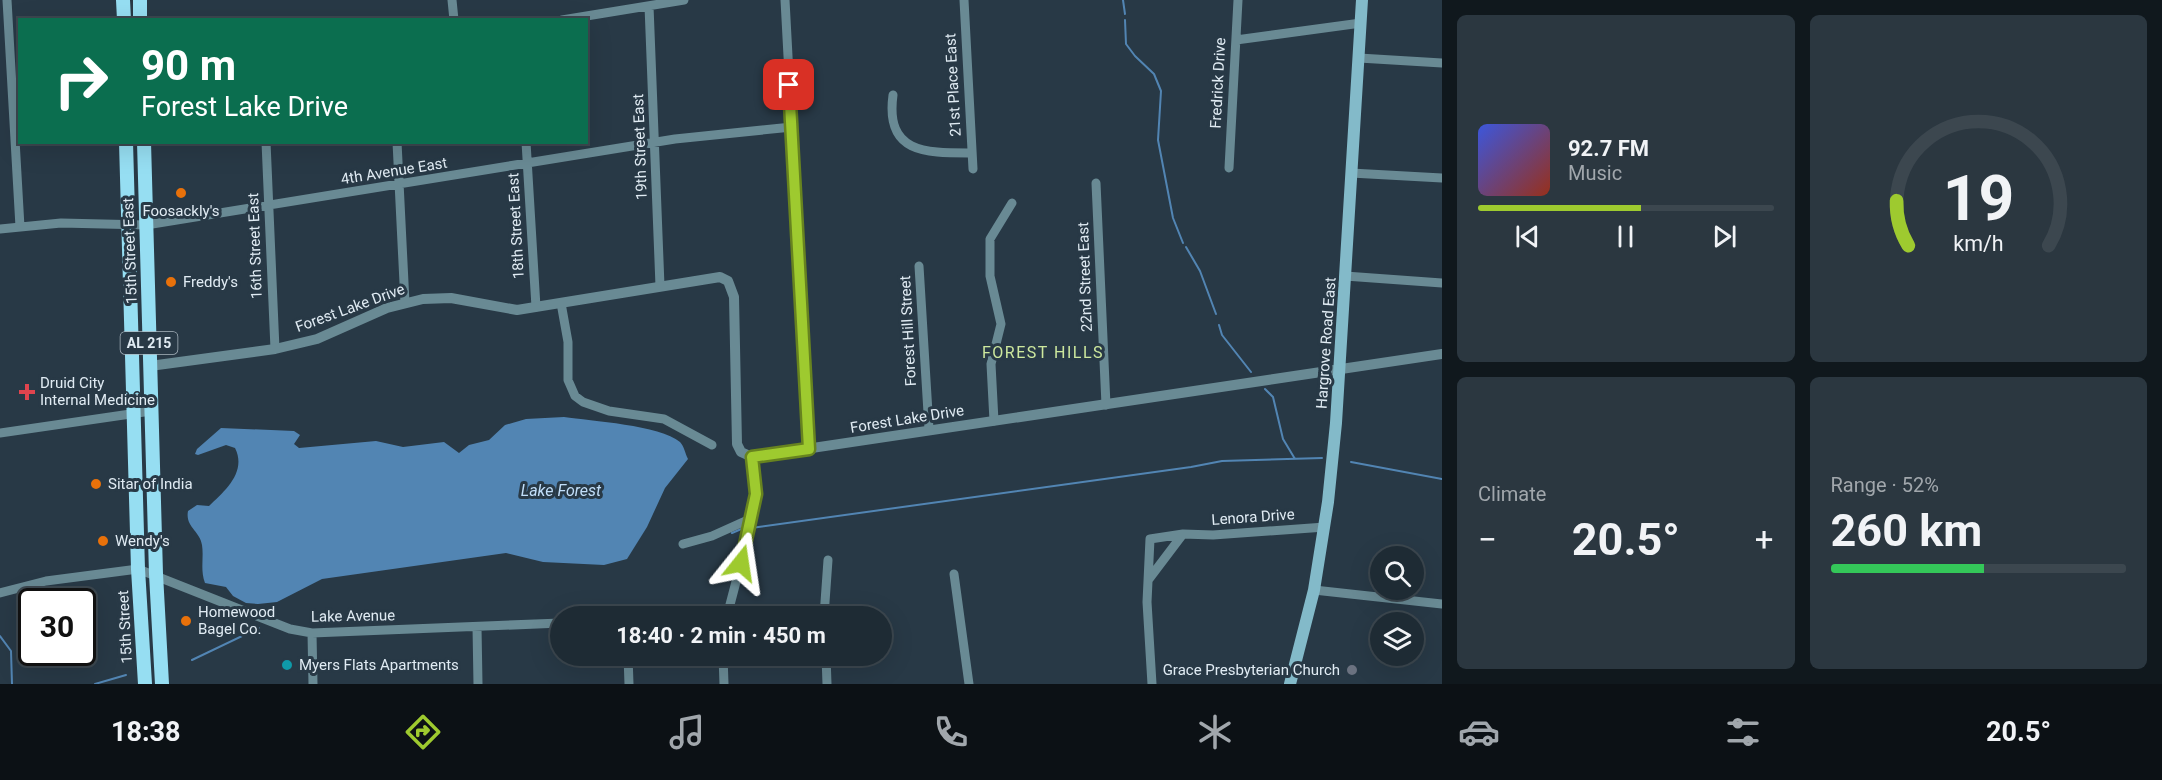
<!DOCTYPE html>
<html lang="en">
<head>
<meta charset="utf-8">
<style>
  :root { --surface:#1e2b34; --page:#2b3740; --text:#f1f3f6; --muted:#a1a7ac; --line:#3c474f; --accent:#9eca2f }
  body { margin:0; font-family:Roboto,sans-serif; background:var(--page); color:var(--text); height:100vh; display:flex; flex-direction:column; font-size:22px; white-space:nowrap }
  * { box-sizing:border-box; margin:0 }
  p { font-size:20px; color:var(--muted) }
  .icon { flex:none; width:33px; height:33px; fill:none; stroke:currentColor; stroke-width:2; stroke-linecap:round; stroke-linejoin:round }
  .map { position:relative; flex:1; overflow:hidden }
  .sheet { display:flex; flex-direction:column; gap:15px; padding:15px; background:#10181d; width:720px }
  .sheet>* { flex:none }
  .top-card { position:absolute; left:18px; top:18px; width:570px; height:126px; border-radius:0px; box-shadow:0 6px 24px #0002,0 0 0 2px var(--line); background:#0b6e4f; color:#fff; overflow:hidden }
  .controls { position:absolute; left:1370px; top:546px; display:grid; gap:12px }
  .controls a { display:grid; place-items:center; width:54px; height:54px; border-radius:50%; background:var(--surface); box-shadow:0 6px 24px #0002,0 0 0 2px var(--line); font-size:30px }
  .speed { position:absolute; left:18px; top:588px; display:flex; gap:12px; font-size:30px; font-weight:700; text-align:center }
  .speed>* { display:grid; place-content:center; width:78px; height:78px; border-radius:50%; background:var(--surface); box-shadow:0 6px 24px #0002,0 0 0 2px var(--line); line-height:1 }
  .speed .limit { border:3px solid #111; border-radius:9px; background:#fff; color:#111 }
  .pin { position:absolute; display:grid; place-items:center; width:51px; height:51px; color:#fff; margin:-26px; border-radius:12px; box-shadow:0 3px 9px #0006 }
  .me { position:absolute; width:66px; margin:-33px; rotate:15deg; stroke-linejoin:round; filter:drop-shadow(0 0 4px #0008) }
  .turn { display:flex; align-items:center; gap:21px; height:126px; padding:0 24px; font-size:27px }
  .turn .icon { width:78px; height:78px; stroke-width:2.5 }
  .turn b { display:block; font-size:42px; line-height:51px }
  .big { font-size:45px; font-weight:700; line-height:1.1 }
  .sheet .tile { flex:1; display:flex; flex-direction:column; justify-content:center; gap:9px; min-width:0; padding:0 21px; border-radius:9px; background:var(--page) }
  .sheet .dial { align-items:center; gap:0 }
  .dial svg { height:156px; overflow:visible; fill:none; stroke:var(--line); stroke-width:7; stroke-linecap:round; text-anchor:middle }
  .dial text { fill:var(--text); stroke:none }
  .song { display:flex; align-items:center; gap:18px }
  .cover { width:72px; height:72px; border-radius:9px; background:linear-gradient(135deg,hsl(230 70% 55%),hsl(10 70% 35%)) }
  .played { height:6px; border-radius:3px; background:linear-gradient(90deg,var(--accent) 55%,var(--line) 55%) }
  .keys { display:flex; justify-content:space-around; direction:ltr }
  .heat { display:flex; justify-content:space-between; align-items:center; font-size:33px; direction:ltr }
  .charge { height:9px; border-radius:4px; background:linear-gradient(90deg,#34c759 52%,var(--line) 0) }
  .sheet .tiles { flex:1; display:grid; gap:15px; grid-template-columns:repeat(2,1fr) }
  .trip { position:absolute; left:550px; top:606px; width:342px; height:60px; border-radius:30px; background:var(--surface); box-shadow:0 6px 24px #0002,0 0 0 2px var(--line); font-weight:700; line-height:60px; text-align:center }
  .tab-bar { display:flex; height:96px; justify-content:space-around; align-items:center; background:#0c1115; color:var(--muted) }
  .tab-bar .icon { width:42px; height:42px }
  .tab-bar .selected { color:var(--accent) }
  .tab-bar b { font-size:27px; color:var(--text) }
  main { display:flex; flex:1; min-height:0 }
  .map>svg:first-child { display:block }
  .water { fill:#5285b3 }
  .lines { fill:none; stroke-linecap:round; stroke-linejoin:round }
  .stream { stroke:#5285b3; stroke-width:2 }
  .minor { stroke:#698a94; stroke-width:9 }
  .tertiary { stroke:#698a94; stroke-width:10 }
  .secondary { stroke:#83bac9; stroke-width:12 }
  .primary { stroke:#96def2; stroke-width:14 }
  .route-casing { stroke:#67831f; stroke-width:15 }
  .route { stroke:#9eca2f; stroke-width:10 }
  .food-dot { fill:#e8710a; stroke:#283946; stroke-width:2 }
  .health-dot { fill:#e0444e; stroke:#283946; stroke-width:2 }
  .culture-dot { fill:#0f9aa8; stroke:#283946; stroke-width:2 }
  .worship-dot { fill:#6b7280; stroke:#283946; stroke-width:2 }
  .labels { text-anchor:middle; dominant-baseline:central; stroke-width:6; stroke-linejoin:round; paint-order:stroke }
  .shield { fill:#283946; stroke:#a9b6bf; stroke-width:1.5 }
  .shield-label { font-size:14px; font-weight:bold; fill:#e0ebf3 }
  .street-label { font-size:15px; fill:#e0ebf3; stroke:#283946 }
  .poi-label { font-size:15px; fill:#e0ebf3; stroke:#283946; text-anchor:start }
  .neighbourhood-label { font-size:16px; letter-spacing:1.5px; fill:#cde89e; stroke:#283946 }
  .water-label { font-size:16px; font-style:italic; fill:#c1def9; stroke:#283946 }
</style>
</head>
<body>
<main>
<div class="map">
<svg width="1442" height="684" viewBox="0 0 1442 684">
  <rect width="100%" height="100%" fill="#283946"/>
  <path class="water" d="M564,417C591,421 660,425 680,442C684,446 685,453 688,459L665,488L647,527L627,559L604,565L543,562L506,553L322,579L277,602L258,604L246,603L233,596L226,587L205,583C200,570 204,558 202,545C200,531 185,527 188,511L197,505L209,506C225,491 247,472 235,448L226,445L198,455L195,454L197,449L221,428L294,431L300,435L294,444L299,448L376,441L403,447L444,442L459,453L469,445L489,440L505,425L526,419Z"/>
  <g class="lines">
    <path class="stream" d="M1123,0L1125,14
      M1125,20L1126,44L1135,56L1154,74L1161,91L1158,140L1173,218L1183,243
      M1186,247L1200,271L1216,314
      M1219,325L1222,335L1251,372
      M1265,389L1273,397L1283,439L1295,459
      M1351,462L1442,479
      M751,528L1191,467L1222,461L1322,458
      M732,533L746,527
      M0,636L11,651L12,684
      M192,660L259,628
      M95,684L126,675"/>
    <path class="minor" d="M7,0L20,227
      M452,0L454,20
      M785,0L809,449
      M964,0L973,169
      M649,6L660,286
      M562,20L684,0
      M1236,40L1361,23
      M1359,58L1442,63
      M893,95C885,154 926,153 971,153
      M266,142L275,349
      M397,142L405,303
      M526,142L536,307
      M1229,168L1238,0
      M1351,173L1442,178
      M1096,183L1106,405
      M0,229L61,223L146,225L675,139L792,127
      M919,266L929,429
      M1345,276L1442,283
      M561,303L568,342V380L575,396L583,402L609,411L664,419L712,445
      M994,421L991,364L1001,324L990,276V239L1012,203
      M0,433L151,411
      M683,544L712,536L752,518
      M954,574L969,684
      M1149,579L1183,534
      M1314,590L1442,604
      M0,593L46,581L138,569L290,629L312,633L561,623
      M640,616L656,612L728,609
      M727,616L747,540L756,494L752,457
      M824,616L828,560
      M477,627L478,684
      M312,633L313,684
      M628,656L629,684
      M723,656L724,684
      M826,656L827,684
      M1152,684L1147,602L1150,539L1183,534L1213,535L1325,527"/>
    <path class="tertiary" d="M150,366L275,349L317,339L387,308L423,299L451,298L517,310L720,277L728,281L734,297L737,444L741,452L752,457L1442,354"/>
    <path class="secondary" d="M1290,684L1314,590L1328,502L1336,423L1362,0"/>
    <path class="primary" d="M123,0L124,20
      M140,0V20
      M126,142L138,569L145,684
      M144,142L156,574L162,684"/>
  </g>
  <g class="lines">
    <g class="route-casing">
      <path id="route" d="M741,563L756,494L752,457L809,449L789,85"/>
    </g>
    <use href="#route" class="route"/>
  </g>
  <g class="food-dot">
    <circle cx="181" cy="193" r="6"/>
    <circle cx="171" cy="282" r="6"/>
    <circle cx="96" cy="484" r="6"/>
    <circle cx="103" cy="541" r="6"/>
    <circle cx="186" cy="621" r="6"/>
  </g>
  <path class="health-dot" d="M24 383h6v6h6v6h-6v6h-6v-6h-6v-6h6z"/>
  <circle class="culture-dot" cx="287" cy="665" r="6"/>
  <circle class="worship-dot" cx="1352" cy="670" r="6"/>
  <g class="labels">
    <rect class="shield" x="120.5" y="332" width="57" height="22" rx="4.5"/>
    <g class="shield-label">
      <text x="149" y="343">AL 215</text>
    </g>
    <g class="street-label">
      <text transform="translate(1218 83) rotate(-87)">Fredrick Drive</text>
      <text transform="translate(953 85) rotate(-93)">21st Place East</text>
      <text transform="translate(640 147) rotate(-92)">19th Street East</text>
      <text transform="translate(394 171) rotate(-9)">4th Avenue East</text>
      <text transform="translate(516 226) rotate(-93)">18th Street East</text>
      <text transform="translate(255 246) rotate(-92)">16th Street East</text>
      <text transform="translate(130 251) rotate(-92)">15th Street East</text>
      <text transform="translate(1085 277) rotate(-92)">22nd Street East</text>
      <text transform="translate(350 308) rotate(-20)">Forest Lake Drive</text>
      <text transform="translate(908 331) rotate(-93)">Forest Hill Street</text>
      <text transform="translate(1326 343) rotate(-86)">Hargrove Road East</text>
      <text transform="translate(907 419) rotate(-9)">Forest Lake Drive</text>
      <text transform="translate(1253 517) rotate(-4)">Lenora Drive</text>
      <text transform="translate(353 616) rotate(-1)">Lake Avenue</text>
      <text transform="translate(125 627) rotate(-93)">15th Street</text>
    </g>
    <g class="poi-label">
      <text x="181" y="211" text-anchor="middle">Foosackly's</text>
      <text x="183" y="282">Freddy's</text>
      <text x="40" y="383">Druid City<tspan x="40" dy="17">Internal Medicine</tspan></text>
      <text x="108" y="484">Sitar of India</text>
      <text x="115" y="541">Wendy's</text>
      <text x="198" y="612">Homewood<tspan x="198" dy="17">Bagel Co.</tspan></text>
      <text x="299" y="665">Myers Flats Apartments</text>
      <text x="1340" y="670" text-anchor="end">Grace Presbyterian Church</text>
    </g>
    <g class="neighbourhood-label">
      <text x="1043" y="352">FOREST HILLS</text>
    </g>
    <g class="water-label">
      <text x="561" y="490">Lake Forest</text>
    </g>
  </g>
</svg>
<div class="controls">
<a><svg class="icon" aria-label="search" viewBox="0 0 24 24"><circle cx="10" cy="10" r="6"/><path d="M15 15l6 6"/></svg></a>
<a><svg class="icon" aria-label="layers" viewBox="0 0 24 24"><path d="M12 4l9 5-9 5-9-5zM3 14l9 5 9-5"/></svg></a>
</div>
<div class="speed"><div class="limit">30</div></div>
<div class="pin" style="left:789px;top:85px;background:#d93025"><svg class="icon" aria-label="arrive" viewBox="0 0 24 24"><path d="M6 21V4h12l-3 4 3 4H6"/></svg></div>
<svg class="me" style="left:741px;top:563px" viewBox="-20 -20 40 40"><path d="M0-17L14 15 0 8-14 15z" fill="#9eca2f" stroke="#fff" stroke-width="4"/></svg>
<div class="trip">18:40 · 2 min · 450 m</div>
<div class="top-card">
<div class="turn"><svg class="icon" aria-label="right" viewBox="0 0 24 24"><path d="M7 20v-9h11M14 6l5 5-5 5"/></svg><div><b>90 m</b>Forest Lake Drive</div></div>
</div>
</div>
<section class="sheet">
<div class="tiles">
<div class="tile">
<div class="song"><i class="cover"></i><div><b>92.7 FM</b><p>Music</p></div></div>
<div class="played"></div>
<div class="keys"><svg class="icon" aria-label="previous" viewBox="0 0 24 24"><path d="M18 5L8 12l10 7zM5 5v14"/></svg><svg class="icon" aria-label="pause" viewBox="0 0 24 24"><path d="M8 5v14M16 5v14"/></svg><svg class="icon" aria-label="next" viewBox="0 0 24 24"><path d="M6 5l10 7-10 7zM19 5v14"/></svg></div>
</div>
<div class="tile dial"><svg viewBox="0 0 100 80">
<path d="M14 69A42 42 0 1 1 86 69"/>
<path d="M14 69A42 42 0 0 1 8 46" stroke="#9eca2f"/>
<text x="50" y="56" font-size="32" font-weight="700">19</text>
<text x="50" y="72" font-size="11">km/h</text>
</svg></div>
<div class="tile"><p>Climate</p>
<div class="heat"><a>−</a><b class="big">20.5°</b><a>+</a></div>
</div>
<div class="tile"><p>Range · 52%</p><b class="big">260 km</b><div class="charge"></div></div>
</div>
</section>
</main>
<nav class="tab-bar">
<b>18:38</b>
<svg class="icon selected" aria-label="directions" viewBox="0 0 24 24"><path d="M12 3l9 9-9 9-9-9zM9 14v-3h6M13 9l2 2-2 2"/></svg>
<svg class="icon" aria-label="music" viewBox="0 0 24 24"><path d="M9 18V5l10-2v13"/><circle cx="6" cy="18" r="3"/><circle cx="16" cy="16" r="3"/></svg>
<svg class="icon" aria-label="phone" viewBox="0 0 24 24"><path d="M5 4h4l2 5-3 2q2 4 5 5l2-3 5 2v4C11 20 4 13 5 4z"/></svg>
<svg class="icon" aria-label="climate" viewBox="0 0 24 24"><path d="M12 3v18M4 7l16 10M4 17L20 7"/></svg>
<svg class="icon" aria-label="car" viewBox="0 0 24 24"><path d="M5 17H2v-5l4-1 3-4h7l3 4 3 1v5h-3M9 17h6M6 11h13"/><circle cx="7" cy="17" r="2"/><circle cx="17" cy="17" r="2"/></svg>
<svg class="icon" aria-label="filters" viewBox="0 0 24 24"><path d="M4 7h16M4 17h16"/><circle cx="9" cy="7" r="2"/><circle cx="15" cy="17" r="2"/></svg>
<b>20.5°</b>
</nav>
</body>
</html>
